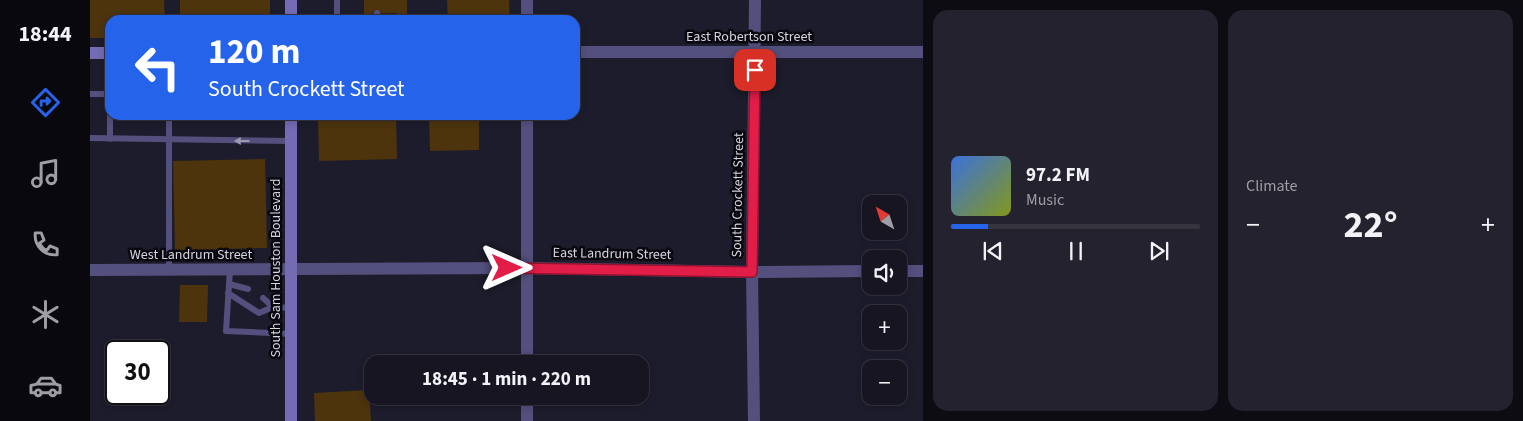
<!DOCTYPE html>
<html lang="en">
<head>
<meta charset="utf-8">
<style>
  :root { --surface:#161521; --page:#23222e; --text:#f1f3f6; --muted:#9e9fa5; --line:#35343f; --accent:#2563eb }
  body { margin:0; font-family:"Source Sans 3",sans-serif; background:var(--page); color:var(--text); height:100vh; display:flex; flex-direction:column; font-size:19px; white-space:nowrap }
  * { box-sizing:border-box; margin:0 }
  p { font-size:16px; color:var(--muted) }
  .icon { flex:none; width:28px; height:28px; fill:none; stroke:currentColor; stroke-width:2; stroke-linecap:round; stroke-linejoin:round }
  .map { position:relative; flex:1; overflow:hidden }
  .side { display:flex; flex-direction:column; gap:10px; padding:10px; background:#0c0c12; width:600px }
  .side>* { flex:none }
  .banner { position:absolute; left:15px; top:15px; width:475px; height:105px; border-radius:15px; box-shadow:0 2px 8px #0003,0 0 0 1px var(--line); background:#2563eb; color:#fff; overflow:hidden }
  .needle { width:32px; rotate:321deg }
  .tools { position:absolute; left:772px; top:195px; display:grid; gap:10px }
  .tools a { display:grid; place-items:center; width:45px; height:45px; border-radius:10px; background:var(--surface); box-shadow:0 2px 8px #0003,0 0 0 1px var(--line); font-size:25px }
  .speed { position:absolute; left:15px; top:340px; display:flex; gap:10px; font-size:25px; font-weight:700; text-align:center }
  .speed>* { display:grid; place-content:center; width:65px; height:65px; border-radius:50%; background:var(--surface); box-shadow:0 2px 8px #0003,0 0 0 1px var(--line); line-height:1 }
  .speed .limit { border:2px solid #111; border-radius:8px; background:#fff; color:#111 }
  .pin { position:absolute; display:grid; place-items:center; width:42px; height:42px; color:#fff; margin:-21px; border-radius:10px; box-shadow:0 2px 8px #0006 }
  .me { position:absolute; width:55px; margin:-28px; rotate:90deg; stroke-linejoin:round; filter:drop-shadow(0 0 4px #0008) }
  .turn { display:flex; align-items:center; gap:18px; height:105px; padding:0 20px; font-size:22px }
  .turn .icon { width:65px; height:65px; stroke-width:2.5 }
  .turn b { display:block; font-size:35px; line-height:42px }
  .big { font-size:38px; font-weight:700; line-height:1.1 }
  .side .tile { flex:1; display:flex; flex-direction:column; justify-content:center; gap:8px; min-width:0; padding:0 18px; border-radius:15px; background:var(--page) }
  .song { display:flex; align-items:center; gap:15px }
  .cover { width:60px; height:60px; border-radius:8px; background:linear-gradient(135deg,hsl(220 70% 55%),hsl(70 70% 35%)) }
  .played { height:5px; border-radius:2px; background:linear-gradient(90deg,var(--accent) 15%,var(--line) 15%) }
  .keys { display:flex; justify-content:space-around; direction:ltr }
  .heat { display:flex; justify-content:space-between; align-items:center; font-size:28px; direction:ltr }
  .side .tiles { flex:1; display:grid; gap:10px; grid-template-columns:repeat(2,1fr) }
  .trip { position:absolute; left:274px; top:355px; width:285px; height:50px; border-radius:15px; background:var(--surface); box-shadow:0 2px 8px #0003,0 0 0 1px var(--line); font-weight:700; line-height:50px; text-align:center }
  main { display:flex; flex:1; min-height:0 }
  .dock { display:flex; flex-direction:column; width:90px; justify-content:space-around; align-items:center; background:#09080d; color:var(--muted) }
  .dock .icon { width:35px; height:35px }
  .dock .active { color:var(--accent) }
  .dock b { font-size:22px; color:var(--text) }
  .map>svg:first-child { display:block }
  .building { fill:#4d340d }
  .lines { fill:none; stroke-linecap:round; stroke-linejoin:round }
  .lane { stroke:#54507e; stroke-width:6 }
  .street { stroke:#54507e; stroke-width:12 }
  .secondary { stroke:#746bb5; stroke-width:12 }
  .oneway { fill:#9b99b4 }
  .route-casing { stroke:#92132f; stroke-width:12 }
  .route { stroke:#e11d48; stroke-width:9 }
  .labels { text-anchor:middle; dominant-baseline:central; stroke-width:5; stroke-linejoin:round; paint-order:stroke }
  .street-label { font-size:14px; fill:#d5d4e0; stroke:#08070e }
</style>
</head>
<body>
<main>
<nav class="dock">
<b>18:44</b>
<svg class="icon active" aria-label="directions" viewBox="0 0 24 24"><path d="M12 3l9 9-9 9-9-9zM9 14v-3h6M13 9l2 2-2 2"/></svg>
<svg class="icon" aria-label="music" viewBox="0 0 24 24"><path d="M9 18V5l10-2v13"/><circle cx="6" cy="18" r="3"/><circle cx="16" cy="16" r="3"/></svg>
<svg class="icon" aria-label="phone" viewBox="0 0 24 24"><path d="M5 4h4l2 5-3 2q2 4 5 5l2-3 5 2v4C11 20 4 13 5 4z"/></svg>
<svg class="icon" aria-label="climate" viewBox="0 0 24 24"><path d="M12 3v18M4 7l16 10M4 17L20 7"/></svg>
<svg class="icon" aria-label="car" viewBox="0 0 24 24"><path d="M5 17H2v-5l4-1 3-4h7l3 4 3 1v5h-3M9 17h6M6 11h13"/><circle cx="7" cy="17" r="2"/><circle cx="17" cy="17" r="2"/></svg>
</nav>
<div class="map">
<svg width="833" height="421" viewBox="0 0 833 421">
  <rect width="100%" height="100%" fill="#1d1c2c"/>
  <path class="building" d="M0,0H74L75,20H20V38H0Z
    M90,0H180V20H90Z
    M274,0H317V20H308L307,13L274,14Z
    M357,0H419L420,20H358Z
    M228,115H306L307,159L229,161Z
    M339,115H389V150L340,151Z
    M175,159L177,248L85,250L83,161Z
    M90,285H118L117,322H89Z
    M279,390L281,421H225L224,393Z"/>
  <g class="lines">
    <path class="lane" d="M247,0V20
      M287,13V20
      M0,94H20V106
      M20,115V139
      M85,115H101
      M0,138L201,141
      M79,270V115
      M140,270L136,331L202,334
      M139,284L158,289
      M138,293L169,313L183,307
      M173,298L183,307L201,308"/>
    <path class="street" d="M437,20V0
      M485,52H833
      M437,115V364
      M0,270L437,268L662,272L781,271
      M809,271H833
      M437,396V421
      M664,421L662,272L665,0"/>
    <path class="secondary" d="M201,20V0
      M0,53H20
      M201,115V421"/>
  </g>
  <defs><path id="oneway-solid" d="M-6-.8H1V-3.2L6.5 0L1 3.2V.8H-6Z" transform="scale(1.25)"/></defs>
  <use class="oneway" href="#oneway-solid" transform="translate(152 141) rotate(-180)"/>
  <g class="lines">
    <g class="route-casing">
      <path id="route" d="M417,268L662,272L665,70"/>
    </g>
    <use href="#route" class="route"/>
  </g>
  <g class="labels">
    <g class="street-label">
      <text x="659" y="37">East Robertson Street</text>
      <text transform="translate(648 195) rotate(-89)">South Crockett Street</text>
      <text transform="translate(522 254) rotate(1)">East Landrum Street</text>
      <text x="101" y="255">West Landrum Street</text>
      <text transform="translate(186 268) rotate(-90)">South Sam Houston Boulevard</text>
    </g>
  </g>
</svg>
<div class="tools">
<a><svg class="needle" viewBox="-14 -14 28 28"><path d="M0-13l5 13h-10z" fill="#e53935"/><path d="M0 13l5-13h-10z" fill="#9e9fa5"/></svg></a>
<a><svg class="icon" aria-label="sound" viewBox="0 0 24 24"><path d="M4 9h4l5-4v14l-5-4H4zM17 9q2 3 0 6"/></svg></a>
<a>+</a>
<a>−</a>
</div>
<div class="speed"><div class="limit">30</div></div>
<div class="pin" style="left:665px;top:70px;background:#d93025"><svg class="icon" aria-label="arrive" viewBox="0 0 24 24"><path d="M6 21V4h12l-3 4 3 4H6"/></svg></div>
<svg class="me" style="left:417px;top:268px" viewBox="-20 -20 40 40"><path d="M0-17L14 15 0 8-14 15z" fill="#e11d48" stroke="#fff" stroke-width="4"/></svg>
<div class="trip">18:45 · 1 min · 220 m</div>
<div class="banner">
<div class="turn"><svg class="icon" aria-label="left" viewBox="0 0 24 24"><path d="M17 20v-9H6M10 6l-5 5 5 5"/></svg><div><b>120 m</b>South Crockett Street</div></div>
</div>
</div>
<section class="side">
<div class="tiles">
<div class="tile">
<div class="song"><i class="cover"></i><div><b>97.2 FM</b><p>Music</p></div></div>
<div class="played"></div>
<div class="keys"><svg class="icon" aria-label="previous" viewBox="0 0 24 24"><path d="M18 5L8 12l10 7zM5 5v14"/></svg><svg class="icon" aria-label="pause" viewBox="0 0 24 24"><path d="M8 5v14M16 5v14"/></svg><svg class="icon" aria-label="next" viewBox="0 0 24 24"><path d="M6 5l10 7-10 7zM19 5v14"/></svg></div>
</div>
<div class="tile"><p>Climate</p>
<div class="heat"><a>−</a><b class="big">22°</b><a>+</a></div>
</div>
</div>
</section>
</main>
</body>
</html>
